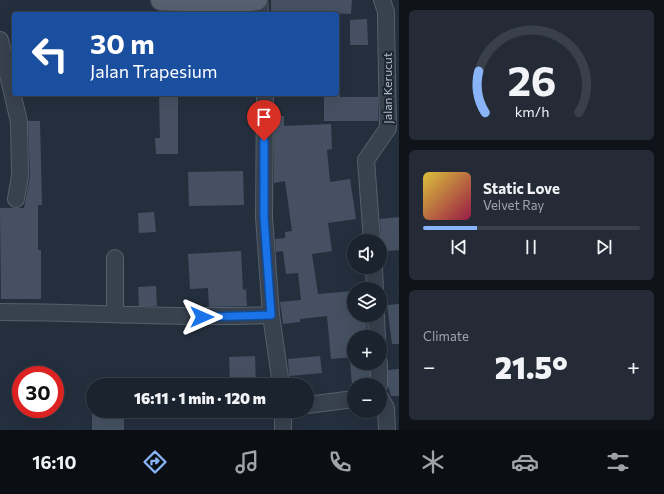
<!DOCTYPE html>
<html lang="en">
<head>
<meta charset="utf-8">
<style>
  :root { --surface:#1b232e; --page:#242b36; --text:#f1f3f6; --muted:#a0a4aa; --line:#39404a; --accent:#8ab4f8 }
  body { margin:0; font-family:Commissioner,sans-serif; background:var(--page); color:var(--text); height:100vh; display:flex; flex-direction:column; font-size:15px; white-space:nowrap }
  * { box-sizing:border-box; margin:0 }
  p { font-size:13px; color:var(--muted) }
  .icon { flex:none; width:22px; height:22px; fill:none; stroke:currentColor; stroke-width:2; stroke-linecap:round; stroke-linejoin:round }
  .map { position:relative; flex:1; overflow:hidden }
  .drawer { display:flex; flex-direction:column; gap:10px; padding:10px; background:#0f1319; width:265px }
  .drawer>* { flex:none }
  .guide { position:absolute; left:12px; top:12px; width:327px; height:84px; border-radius:4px; box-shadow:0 4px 16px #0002,0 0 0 1px var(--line); background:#1a4fa0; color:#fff; overflow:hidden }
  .controls { position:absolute; left:347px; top:234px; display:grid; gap:8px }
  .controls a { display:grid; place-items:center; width:40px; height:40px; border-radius:50%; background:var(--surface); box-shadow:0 4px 16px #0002,0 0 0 1px var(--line); font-size:20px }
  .speed { position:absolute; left:12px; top:366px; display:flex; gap:8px; font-size:20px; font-weight:700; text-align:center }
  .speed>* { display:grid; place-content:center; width:52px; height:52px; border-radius:50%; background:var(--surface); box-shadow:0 4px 16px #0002,0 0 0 1px var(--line); line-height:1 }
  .speed .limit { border:6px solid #d22; background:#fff; color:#111 }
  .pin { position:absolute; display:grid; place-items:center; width:34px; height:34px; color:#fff; margin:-41px -17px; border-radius:50% 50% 50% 0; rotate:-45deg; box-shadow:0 0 4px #0007 }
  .pin .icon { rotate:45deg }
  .me { position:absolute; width:44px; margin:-22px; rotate:90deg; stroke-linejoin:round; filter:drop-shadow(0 0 3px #0008) }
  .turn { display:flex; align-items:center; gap:14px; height:84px; padding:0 12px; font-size:18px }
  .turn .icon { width:52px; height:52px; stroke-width:2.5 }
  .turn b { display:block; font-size:28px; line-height:34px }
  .big { font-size:30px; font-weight:800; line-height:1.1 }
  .drawer .card { flex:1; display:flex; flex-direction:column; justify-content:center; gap:6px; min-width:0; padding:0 14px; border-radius:6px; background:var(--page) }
  .drawer .dial { align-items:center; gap:0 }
  .dial svg { height:104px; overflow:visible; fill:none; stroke:var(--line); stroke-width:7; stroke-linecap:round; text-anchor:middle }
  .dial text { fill:var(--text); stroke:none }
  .song { display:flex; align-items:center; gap:12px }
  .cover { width:48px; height:48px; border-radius:6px; background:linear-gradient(135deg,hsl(50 70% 55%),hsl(340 70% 35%)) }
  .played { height:4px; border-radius:2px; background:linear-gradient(90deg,var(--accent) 25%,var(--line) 25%) }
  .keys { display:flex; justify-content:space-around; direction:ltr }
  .heat { display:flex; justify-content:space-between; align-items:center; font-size:22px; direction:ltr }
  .trip { position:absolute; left:86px; top:378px; width:228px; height:40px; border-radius:20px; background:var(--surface); box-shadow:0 4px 16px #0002,0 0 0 1px var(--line); font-weight:800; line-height:40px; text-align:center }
  .menu { display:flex; height:64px; justify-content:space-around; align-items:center; background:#0b0e12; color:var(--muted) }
  .menu .icon { width:28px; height:28px }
  .menu .selected { color:var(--accent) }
  .menu b { font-size:18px; color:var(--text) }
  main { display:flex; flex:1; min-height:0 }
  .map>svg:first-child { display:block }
  .building { fill:#455162 }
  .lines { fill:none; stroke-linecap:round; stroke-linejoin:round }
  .minor-casing { stroke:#565f6c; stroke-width:18 }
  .major-casing { stroke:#414a57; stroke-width:22 }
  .minor { stroke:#38414e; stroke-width:16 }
  .major { stroke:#56606e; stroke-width:20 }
  .route-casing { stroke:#114b97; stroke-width:10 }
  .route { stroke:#1a73e8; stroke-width:7 }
  .labels { text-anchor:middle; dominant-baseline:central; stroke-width:4; stroke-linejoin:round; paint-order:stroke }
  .street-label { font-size:12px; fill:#b4bcc9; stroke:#1d2633 }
</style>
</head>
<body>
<main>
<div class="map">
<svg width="399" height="430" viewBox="0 0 399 430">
  <rect width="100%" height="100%" fill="#242f3e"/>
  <path class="building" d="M271,0H352L351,14L325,13L271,14Z
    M367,19L368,45H350V20Z
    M159,94H178V154H156L155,138H160Z
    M324,94H340V97H378V121H324Z
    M274,116H284V126L331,124L332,149L327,150L330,182L350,179L356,219L328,223L332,251L312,254L318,294L354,291V315H361V320L366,319L367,337H354V357L331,359L327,316L300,319V322L283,324L280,302L301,300L298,273L286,274L283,251L276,252L275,239L285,238V232L292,231L285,181L274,183Z
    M28,121H40L42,205H38V250H41V299H1L0,208H24L30,176Z
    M243,171L244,205L189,206L188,172Z
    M154,212L156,232L139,233L138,213Z
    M399,217V250L380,252L381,240L380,219Z
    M241,251L243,290L246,289L247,306L209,307L208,288L190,289L188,254Z
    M156,286L157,306H139L138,287Z
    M399,304V344H392L387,305Z
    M255,356L256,385H230L229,357Z
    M320,356L322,373L289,376L288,359Z
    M350,363H370V385H352Z
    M399,369V396H391L388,386V370Z
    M92,411H106V419H124V430H92Z"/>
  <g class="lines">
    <g class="minor-casing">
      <path id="minor" d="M259,0L260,14
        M0,40L19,122L20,176L16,199
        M265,94L264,217L271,315L281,385
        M372,241L366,160L388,128L386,22V12L382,0
        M374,267L375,289
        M0,312C91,312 181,319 271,315
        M115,314V258
        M376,315L377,337
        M379,363V385
        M380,397L386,408L387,430
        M307,405L354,399
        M283,411V430"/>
    </g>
    <g class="major-casing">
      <path id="major" d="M161,0L229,3L257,0"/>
    </g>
    <use href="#minor" class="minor"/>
    <use href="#major" class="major"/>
  </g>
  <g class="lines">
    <g class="route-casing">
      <path id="route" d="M202,317L271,315L264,217V141"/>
    </g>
    <use href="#route" class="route"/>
  </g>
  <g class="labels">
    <g class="street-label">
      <text transform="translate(387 88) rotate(-90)">Jalan Kerucut</text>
    </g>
  </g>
</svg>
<div class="controls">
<a><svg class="icon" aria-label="sound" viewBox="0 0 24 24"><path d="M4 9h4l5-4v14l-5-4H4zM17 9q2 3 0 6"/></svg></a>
<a><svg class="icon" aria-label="layers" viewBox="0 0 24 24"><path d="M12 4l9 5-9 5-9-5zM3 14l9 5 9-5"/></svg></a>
<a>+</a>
<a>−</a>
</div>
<div class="speed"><div class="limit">30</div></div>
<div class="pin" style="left:264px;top:141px;background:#d93025"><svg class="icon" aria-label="arrive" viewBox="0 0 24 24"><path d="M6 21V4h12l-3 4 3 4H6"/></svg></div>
<svg class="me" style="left:202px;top:317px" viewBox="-20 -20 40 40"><path d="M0-17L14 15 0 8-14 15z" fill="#1a73e8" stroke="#fff" stroke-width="4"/></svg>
<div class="trip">16:11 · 1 min · 120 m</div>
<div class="guide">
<div class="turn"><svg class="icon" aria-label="left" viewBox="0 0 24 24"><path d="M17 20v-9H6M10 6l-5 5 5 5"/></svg><div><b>30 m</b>Jalan Trapesium</div></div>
</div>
</div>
<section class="drawer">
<div class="card dial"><svg viewBox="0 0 100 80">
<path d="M14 69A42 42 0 1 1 86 69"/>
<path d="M14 69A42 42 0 0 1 9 37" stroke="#8ab4f8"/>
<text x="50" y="56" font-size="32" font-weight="700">26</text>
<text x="50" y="72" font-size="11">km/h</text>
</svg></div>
<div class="card">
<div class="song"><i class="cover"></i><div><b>Static Love</b><p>Velvet Ray</p></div></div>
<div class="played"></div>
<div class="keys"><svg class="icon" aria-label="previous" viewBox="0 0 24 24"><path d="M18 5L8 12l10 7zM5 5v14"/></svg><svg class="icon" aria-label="pause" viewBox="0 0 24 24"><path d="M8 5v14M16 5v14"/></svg><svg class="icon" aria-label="next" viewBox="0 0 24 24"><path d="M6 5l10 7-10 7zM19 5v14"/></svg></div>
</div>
<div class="card"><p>Climate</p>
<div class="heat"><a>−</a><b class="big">21.5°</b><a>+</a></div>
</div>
</section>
</main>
<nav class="menu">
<b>16:10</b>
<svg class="icon selected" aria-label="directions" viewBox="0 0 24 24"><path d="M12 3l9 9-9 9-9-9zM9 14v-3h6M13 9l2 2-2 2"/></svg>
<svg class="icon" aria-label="music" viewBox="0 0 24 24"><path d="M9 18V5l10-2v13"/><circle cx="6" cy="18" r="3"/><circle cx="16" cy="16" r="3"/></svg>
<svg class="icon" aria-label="phone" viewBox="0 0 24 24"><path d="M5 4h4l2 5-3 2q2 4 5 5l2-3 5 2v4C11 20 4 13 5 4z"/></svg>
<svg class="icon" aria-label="climate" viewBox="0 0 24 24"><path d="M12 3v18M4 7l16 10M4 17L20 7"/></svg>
<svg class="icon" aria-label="car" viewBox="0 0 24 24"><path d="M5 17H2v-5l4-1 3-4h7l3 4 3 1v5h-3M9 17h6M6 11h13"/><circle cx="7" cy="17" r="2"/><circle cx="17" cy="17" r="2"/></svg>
<svg class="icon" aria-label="filters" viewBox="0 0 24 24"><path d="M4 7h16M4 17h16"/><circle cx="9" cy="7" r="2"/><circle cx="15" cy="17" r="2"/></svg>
</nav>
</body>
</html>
